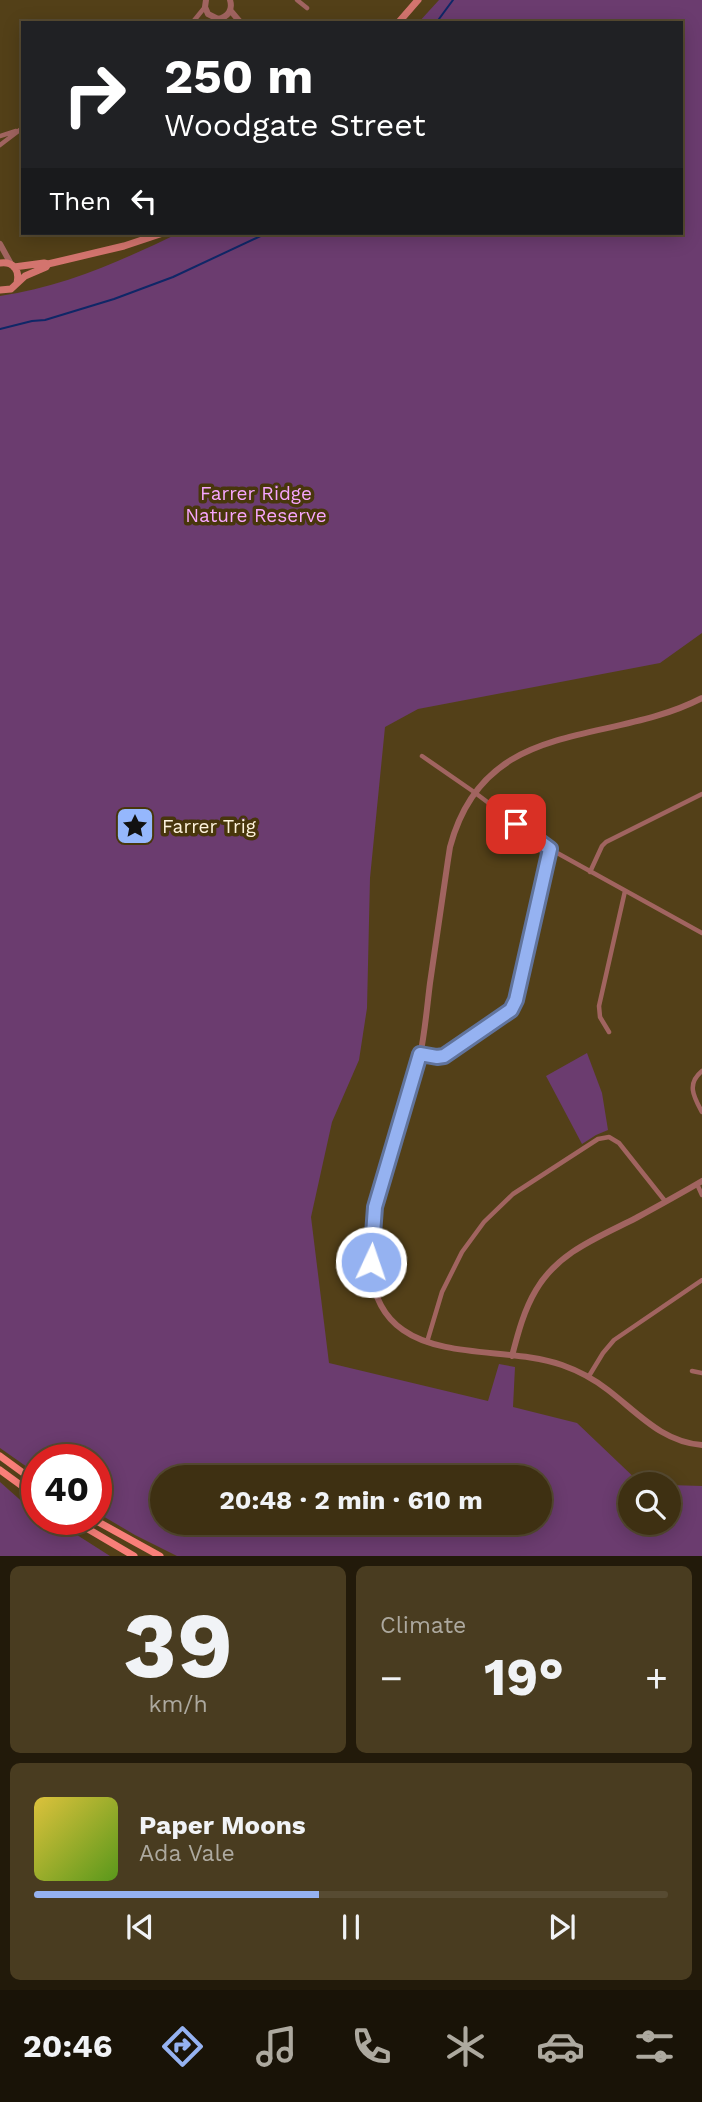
<!DOCTYPE html>
<html lang="en">
<head>
<meta charset="utf-8">
<style>
  :root { --surface:#3e3012; --page:#493c20; --text:#f1f3f6; --muted:#ada99f; --line:#574b32; --accent:#95b2f1 }
  body { margin:0; font-family:"Work Sans",sans-serif; background:var(--page); color:var(--text); height:100vh; display:flex; flex-direction:column; font-size:26px; white-space:nowrap }
  * { box-sizing:border-box; margin:0 }
  p { font-size:23px; color:var(--muted) }
  .icon { flex:none; width:38px; height:38px; fill:none; stroke:currentColor; stroke-width:2; stroke-linecap:round; stroke-linejoin:round }
  .map { position:relative; height:1556px; overflow:hidden }
  .sheet { display:flex; flex-direction:column; gap:10px; padding:10px; background:#221a0a; flex:1 }
  .sheet>* { flex:none }
  .guide { position:absolute; left:21px; top:21px; width:662px; height:214px; border-radius:0px; box-shadow:0 4px 18px #0003,0 0 0 2px var(--line); background:#202124; color:#fff; overflow:hidden }
  .fabs { position:absolute; left:618px; top:1472px; display:grid; gap:14px }
  .fabs a { display:grid; place-items:center; width:63px; height:63px; border-radius:50%; background:var(--surface); box-shadow:0 4px 18px #0003,0 0 0 2px var(--line); font-size:35px }
  .speed { position:absolute; left:21px; top:1444px; display:flex; gap:14px; font-size:35px; font-weight:700; text-align:center }
  .speed>* { display:grid; place-content:center; width:91px; height:91px; border-radius:50%; background:var(--surface); box-shadow:0 4px 18px #0003,0 0 0 2px var(--line); line-height:1 }
  .speed .limit { border:10px solid #d22; background:#fff; color:#111 }
  .pin { position:absolute; display:grid; place-items:center; width:60px; height:60px; color:#fff; margin:-30px; border-radius:14px; box-shadow:0 4px 10px #0006 }
  .me { position:absolute; width:77px; margin:-38px; rotate:3deg; stroke-linejoin:round; filter:drop-shadow(0 0 5px #0008) }
  .turn { display:flex; align-items:center; gap:24px; height:147px; padding:0 28px; font-size:32px }
  .turn .icon { width:91px; height:91px; stroke-width:2.5 }
  .turn b { display:block; font-size:49px; line-height:60px }
  .then { display:flex; align-items:center; height:66px; padding:0 28px; background:#0003; gap:14px; font-size:26px }
  .big { font-size:52px; font-weight:700; line-height:1.1 }
  .sheet .card { flex:1; display:flex; flex-direction:column; justify-content:center; gap:10px; min-width:0; padding:0 24px; border-radius:10px; background:var(--page) }
  .sheet .dial { align-items:center; gap:0 }
  .dial b { font-size:91px; line-height:1 }
  .song { display:flex; align-items:center; gap:21px }
  .cover { width:84px; height:84px; border-radius:10px; background:linear-gradient(135deg,hsl(50 70% 55%),hsl(90 70% 35%)) }
  .played { height:7px; border-radius:4px; background:linear-gradient(90deg,var(--accent) 45%,var(--line) 45%) }
  .keys { display:flex; justify-content:space-around; direction:ltr }
  .heat { display:flex; justify-content:space-between; align-items:center; font-size:38px; direction:ltr }
  .sheet .tiles { flex:1; display:grid; gap:10px; grid-template-columns:1fr 1fr }
  .card:last-child { grid-column:span 2 }
  .trip { position:absolute; left:150px; top:1465px; width:402px; height:70px; border-radius:35px; background:var(--surface); box-shadow:0 4px 18px #0003,0 0 0 2px var(--line); font-weight:700; line-height:70px; text-align:center }
  .tab-bar { display:flex; height:112px; justify-content:space-around; align-items:center; background:#191307; color:var(--muted) }
  .tab-bar .icon { width:49px; height:49px }
  .tab-bar .selected { color:var(--accent) }
  .tab-bar b { font-size:32px; color:var(--text) }
  .map>svg:first-child { display:block }
  .green { fill:#6b3c6f; fill-rule:evenodd }
  .lines { fill:none; stroke-linecap:round; stroke-linejoin:round }
  .stream { stroke:#0f2767; stroke-width:2 }
  .minor { stroke:#a16460; stroke-width:4.5 }
  .tertiary { stroke:#a16460; stroke-width:6 }
  .secondary { stroke:#d3746e; stroke-width:7 }
  .primary { stroke:#f97f79; stroke-width:7 }
  .route-casing { stroke:#61749d; stroke-width:18 }
  .route { stroke:#95b2f1; stroke-width:12 }
  .labels { text-anchor:middle; dominant-baseline:central; stroke-width:7; stroke-linejoin:round; paint-order:stroke }
  .park-label { font-size:19px; fill:#f7a6fd; stroke:#48360c }
  .poi-label { font-size:19px; fill:#fef3dd; stroke:#48360c; text-anchor:start }
</style>
</head>
<body>
<div class="map">
<svg width="702" height="1556" viewBox="0 0 702 1556">
  <rect width="100%" height="100%" fill="#534018"/>
  <path class="green" d="M439,0H702V633L660,663L418,709L385,727L370,878L367,1008L359,1060L332,1122L311,1217L329,1363L488,1401L499,1364L515,1367L513,1407L577,1423L641,1484H630V1522H668L669,1485L702,1486V1556H177L135,1535L96,1512V1460H37V1474L0,1448V296C63,287 123,260 179,233H681V23H418ZM163,1477H541V1522H163Z
    M587,1053L602,1093L608,1130L596,1135L582,1144L546,1076Z
    M0,1482L27,1506L37,1510V1519H52L110,1556H0Z"/>
  <g class="lines">
    <path class="stream" d="M436,23L453,0
      M0,329L32,321L45,320L114,299L173,277L267,233"/>
    <path class="minor" d="M297,0L307,8
      M192,23L205,7
      M208,23L215,19
      M0,136L16,131
      M0,145L21,129
      M422,756L474,792L550,849L702,933
      M590,872L602,846L606,842L702,794
      M609,1032L600,1017L599,1006L625,891
      M420,1054L437,1057L444,1056L511,1010L514,1005L550,849
      M702,1071C686,1084 694,1097 702,1112
      M697,1184L702,1195
      M427,1342L442,1292L462,1252L484,1222L513,1194L598,1139L609,1137L619,1143L665,1201
      M692,1371L702,1373
      M589,1376L603,1353L614,1340L702,1280"/>
    <path class="tertiary" d="M206,0L205,7L208,14L218,19C228,17 233,10 230,0
      M230,10L241,23
      M0,244L11,264
      M702,698C608,747 485,715 450,847C443,892 437,937 430,983C427,1007 425,1032 420,1056C405,1125 327,1278 403,1330C444,1359 515,1348 562,1365C579,1371 594,1379 608,1390C638,1413 662,1442 702,1445
      M512,1356C518,1333 524,1310 536,1290C558,1252 599,1237 636,1218C658,1206 680,1194 702,1181"/>
    <path class="secondary" d="M398,23L418,0
      M0,263C13,261 20,270 17,283
      M14,267L44,263L48,264L124,246L163,233
      M0,290L11,289L25,276L46,267L48,264"/>
    <path class="primary" d="M0,1456L37,1483
      M0,1470L37,1497
      M71,1519L134,1556
      M93,1519L160,1556"/>
  </g>
  <g class="lines">
    <g class="route-casing">
      <path id="route" d="M371,1262L375,1207L420,1054L437,1057L444,1056L511,1010L516,1000L550,849L516,824"/>
    </g>
    <use href="#route" class="route"/>
  </g>
  <defs>
    <g id="sight-square" transform="scale(2.0125)"><rect x="-9" y="-9" width="18" height="18" rx="4" fill="#95b7fd" stroke="#48360c"/><path d="M0-6L1.8-2.2L6-1.7L2.9 1.2L3.7 5.4L0 3.3L-3.7 5.4L-2.9 1.2L-6-1.7L-1.8-2.2Z" fill="#111"/></g>
  </defs>
  <g fill-rule="evenodd">
    <use href="#sight-square" x="135" y="826"/>
  </g>
  <g class="labels">
    <g class="park-label">
      <text x="256" y="493">Farrer Ridge<tspan x="256" dy="22">Nature Reserve</tspan></text>
    </g>
    <g class="poi-label">
      <text x="162" y="826">Farrer Trig</text>
    </g>
  </g>
</svg>
<div class="fabs">
<a><svg class="icon" aria-label="search" viewBox="0 0 24 24"><circle cx="10" cy="10" r="6"/><path d="M15 15l6 6"/></svg></a>
</div>
<div class="speed"><div class="limit">40</div></div>
<div class="pin" style="left:516px;top:824px;background:#d93025"><svg class="icon" aria-label="arrive" viewBox="0 0 24 24"><path d="M6 21V4h12l-3 4 3 4H6"/></svg></div>
<svg class="me" style="left:371px;top:1262px" viewBox="-20 -20 40 40"><circle r="17" fill="#95b2f1" stroke="#fff" stroke-width="3"/><path d="M0-11L8 9 0 5-8 9z" fill="#fff"/></svg>
<div class="trip">20:48 · 2 min · 610 m</div>
<div class="guide">
<div class="turn"><svg class="icon" aria-label="right" viewBox="0 0 24 24"><path d="M7 20v-9h11M14 6l5 5-5 5"/></svg><div><b>250 m</b>Woodgate Street</div></div>
<div class="then">Then<svg class="icon" aria-label="left" viewBox="0 0 24 24"><path d="M17 20v-9H6M10 6l-5 5 5 5"/></svg></div>
</div>
</div>
<section class="sheet">
<div class="tiles">
<div class="card dial"><b>39</b><p>km/h</p></div>
<div class="card"><p>Climate</p>
<div class="heat"><a>−</a><b class="big">19°</b><a>+</a></div>
</div>
<div class="card">
<div class="song"><i class="cover"></i><div><b>Paper Moons</b><p>Ada Vale</p></div></div>
<div class="played"></div>
<div class="keys"><svg class="icon" aria-label="previous" viewBox="0 0 24 24"><path d="M18 5L8 12l10 7zM5 5v14"/></svg><svg class="icon" aria-label="pause" viewBox="0 0 24 24"><path d="M8 5v14M16 5v14"/></svg><svg class="icon" aria-label="next" viewBox="0 0 24 24"><path d="M6 5l10 7-10 7zM19 5v14"/></svg></div>
</div>
</div>
</section>
<nav class="tab-bar">
<b>20:46</b>
<svg class="icon selected" aria-label="directions" viewBox="0 0 24 24"><path d="M12 3l9 9-9 9-9-9zM9 14v-3h6M13 9l2 2-2 2"/></svg>
<svg class="icon" aria-label="music" viewBox="0 0 24 24"><path d="M9 18V5l10-2v13"/><circle cx="6" cy="18" r="3"/><circle cx="16" cy="16" r="3"/></svg>
<svg class="icon" aria-label="phone" viewBox="0 0 24 24"><path d="M5 4h4l2 5-3 2q2 4 5 5l2-3 5 2v4C11 20 4 13 5 4z"/></svg>
<svg class="icon" aria-label="climate" viewBox="0 0 24 24"><path d="M12 3v18M4 7l16 10M4 17L20 7"/></svg>
<svg class="icon" aria-label="car" viewBox="0 0 24 24"><path d="M5 17H2v-5l4-1 3-4h7l3 4 3 1v5h-3M9 17h6M6 11h13"/><circle cx="7" cy="17" r="2"/><circle cx="17" cy="17" r="2"/></svg>
<svg class="icon" aria-label="filters" viewBox="0 0 24 24"><path d="M4 7h16M4 17h16"/><circle cx="9" cy="7" r="2"/><circle cx="15" cy="17" r="2"/></svg>
</nav>
</body>
</html>
